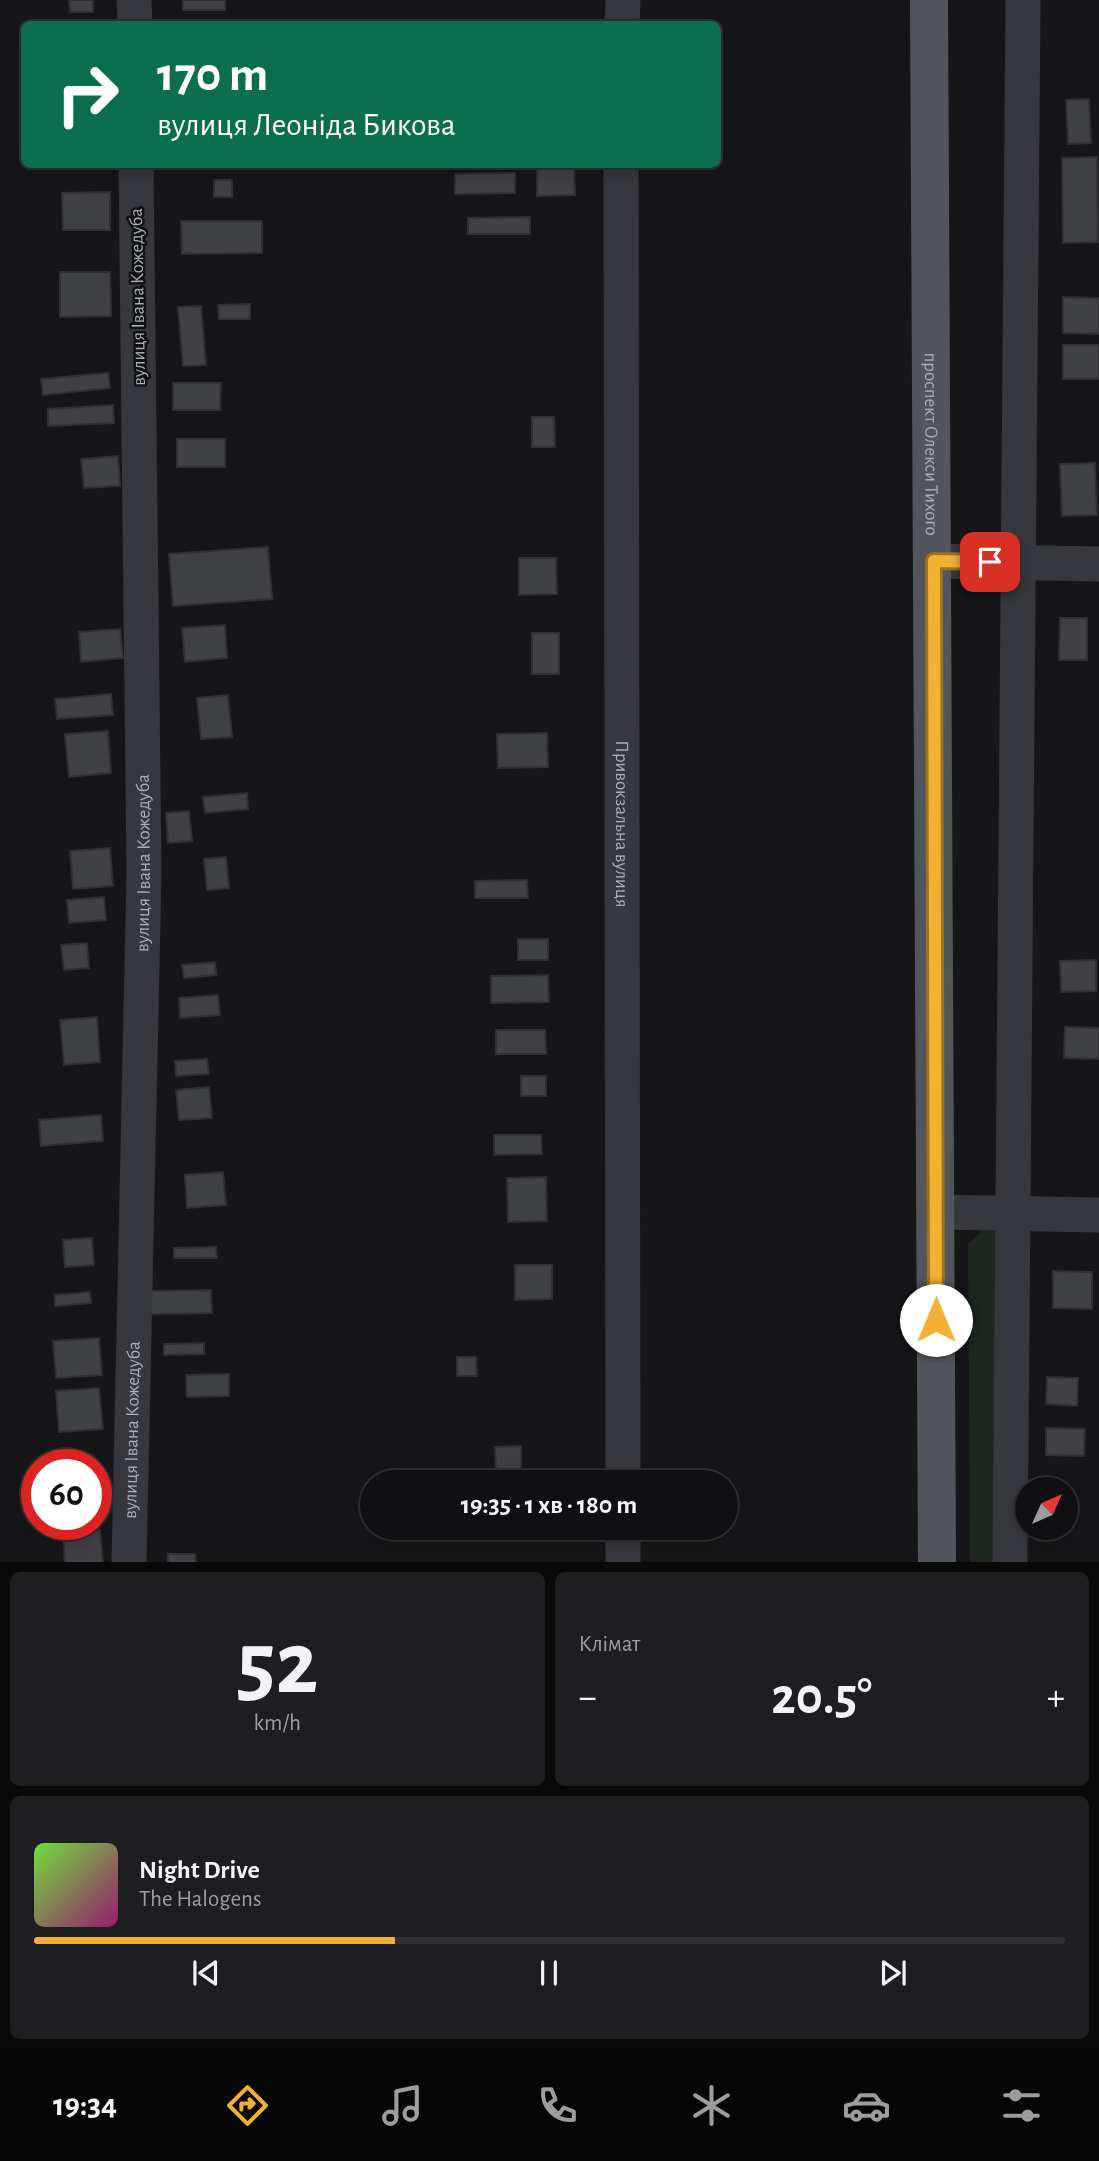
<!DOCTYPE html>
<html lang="uk">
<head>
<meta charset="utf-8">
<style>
  :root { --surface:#101012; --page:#1e1e20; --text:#f1f3f6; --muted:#9c9d9f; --line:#303032; --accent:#f2b134 }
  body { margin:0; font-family:"Alegreya Sans",sans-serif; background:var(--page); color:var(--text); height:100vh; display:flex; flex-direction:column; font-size:26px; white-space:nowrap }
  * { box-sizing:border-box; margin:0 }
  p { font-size:23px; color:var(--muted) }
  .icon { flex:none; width:38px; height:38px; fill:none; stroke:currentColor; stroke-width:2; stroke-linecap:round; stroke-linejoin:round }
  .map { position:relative; height:1562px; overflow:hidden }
  .sheet { display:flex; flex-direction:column; gap:10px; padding:10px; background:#09090a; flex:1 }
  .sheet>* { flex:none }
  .guide { position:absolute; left:21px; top:21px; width:700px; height:147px; border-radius:10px; box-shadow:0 4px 18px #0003,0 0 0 2px var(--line); background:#0b6e4f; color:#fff; overflow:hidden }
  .needle { width:46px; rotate:45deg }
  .tools { position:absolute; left:1015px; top:1477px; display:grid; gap:14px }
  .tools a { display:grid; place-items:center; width:63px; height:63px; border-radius:50%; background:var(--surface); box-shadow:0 4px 18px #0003,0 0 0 2px var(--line); font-size:35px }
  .speed { position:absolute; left:21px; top:1449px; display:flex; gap:14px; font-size:35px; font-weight:700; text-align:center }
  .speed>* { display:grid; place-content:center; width:91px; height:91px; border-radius:50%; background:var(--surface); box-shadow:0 4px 18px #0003,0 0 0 2px var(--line); line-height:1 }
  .speed .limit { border:10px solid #d22; background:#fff; color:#111 }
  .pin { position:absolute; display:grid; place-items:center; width:60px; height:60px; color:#fff; margin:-30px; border-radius:14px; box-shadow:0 4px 10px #0006 }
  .me { position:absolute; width:77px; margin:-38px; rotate:0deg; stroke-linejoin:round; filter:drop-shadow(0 0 5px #0008) }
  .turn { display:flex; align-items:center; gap:24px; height:147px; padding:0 21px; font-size:32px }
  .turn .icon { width:91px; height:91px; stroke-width:2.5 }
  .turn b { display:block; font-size:49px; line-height:60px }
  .big { font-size:52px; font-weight:600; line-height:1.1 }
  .sheet .widget { flex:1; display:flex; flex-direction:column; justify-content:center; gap:10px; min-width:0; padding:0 24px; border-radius:10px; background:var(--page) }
  .sheet .dial { align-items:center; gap:0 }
  .dial b { font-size:91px; line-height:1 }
  .song { display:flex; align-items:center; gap:21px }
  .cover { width:84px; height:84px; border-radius:10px; background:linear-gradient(135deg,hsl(100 70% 55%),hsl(320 70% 35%)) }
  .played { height:7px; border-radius:4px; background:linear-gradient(90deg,var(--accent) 35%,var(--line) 35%) }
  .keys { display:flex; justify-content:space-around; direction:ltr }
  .heat { display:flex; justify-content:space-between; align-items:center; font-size:38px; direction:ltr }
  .sheet .tiles { flex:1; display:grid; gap:10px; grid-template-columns:1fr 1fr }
  .widget:last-child { grid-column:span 2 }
  .trip { position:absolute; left:360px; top:1470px; width:378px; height:70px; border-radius:35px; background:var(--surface); box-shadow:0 4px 18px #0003,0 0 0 2px var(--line); font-weight:600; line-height:70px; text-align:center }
  .menu { display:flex; height:112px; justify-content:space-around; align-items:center; background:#060607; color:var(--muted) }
  .menu .icon { width:49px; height:49px }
  .menu .current { color:var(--accent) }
  .menu b { font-size:32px; color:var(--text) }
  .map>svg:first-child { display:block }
  .green { fill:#1e261f }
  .building { fill:#404145; stroke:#303034; stroke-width:2 }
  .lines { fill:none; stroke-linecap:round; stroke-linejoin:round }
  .minor { stroke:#37383d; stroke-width:35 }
  .major { stroke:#53555c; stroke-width:38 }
  .route-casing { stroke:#9d7322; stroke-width:18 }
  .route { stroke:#f2b134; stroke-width:12 }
  .labels { text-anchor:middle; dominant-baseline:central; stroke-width:5; stroke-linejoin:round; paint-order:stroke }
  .street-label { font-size:19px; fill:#a8adb8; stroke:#111113 }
</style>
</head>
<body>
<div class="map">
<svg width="1099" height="1563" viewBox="0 0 1099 1563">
  <rect width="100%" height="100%" fill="#161618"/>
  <path class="green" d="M982,1231H995L1003,1234V1562H970L968,1244Z"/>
  <path class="building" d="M69,0H93V12H70Z
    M183,0H225V10H183Z
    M1089,99L1091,143L1068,144L1066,100Z
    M1097,157L1098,242L1063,243L1062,158Z
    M537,164H574L575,195L537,196Z
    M515,173V193L455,194V174Z
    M214,180H232V197H214Z
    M110,192V230H63L62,193Z
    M530,217V234H468V218Z
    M181,221H262V253L182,254Z
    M60,272H110L111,316L60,317Z
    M1063,297L1099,298V334L1063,333Z
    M250,304V319H219L218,305Z
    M201,306L206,365L183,366L178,307Z
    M1063,345H1099V379H1063Z
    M108,373L110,388L43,395L41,379Z
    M173,383H221L220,410H173Z
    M113,405L114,423L48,426V409Z
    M532,417H554L555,447H532Z
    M177,439H225V467H177Z
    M118,456L120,486L84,488L81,459Z
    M1095,463L1097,515L1062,516L1060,464Z
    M268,547L272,599L173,606L169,554Z
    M519,558H556L557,594L519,595Z
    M1060,618H1087V660H1059Z
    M225,625L227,658L185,662L182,628Z
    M120,629L123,658L81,662L79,632Z
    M532,633H559V674H532Z
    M111,694L113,715L57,719L55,699Z
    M228,695L232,737L201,739L197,698Z
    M108,731L111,773L69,777L65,734Z
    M547,733L548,767L498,768L497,734Z
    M247,793L248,809L205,813L203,797Z
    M189,811L192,841L168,843L166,813Z
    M110,848L113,886L73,889L70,851Z
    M226,857L229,888L207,890L204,859Z
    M527,880L528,898H475V881Z
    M104,897L106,920L69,923L67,900Z
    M518,939H548V960H518Z
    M87,943L89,968L64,970L61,945Z
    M1096,960V991L1061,992L1060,961Z
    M215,962L216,975L184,978L182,965Z
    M548,975L549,1002L491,1003V976Z
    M218,995L220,1015L180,1018L179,998Z
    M97,1017L100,1062L64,1065L60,1020Z
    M1065,1027L1099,1028V1059L1064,1058Z
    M496,1030H545L546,1054H496Z
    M207,1059L209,1074L176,1076L175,1061Z
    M521,1076H546V1096H521Z
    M209,1087L212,1118L179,1120L176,1090Z
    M101,1115L103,1141L41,1146L39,1120Z
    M494,1135H541L542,1154L494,1155Z
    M223,1172L226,1205L187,1208L185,1175Z
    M546,1177L547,1221L508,1222L507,1178Z
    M92,1238L94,1265L65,1267L63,1240Z
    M216,1247L217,1258H174V1248Z
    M515,1265H552V1299L515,1300Z
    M1053,1271L1092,1272V1309L1053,1308Z
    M211,1290L212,1313L151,1314V1291Z
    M90,1292L91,1303L55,1306V1295Z
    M99,1338L102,1375L56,1378L53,1341Z
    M204,1343V1354L164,1355V1344Z
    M457,1357H476L477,1376H457Z
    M229,1374V1396L187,1397L186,1375Z
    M1047,1377L1078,1378L1077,1406L1046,1404Z
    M99,1388L103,1429L59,1432L56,1391Z
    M1046,1428L1085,1429L1084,1456L1046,1455Z
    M521,1446V1478H496L495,1447Z
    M37,1492V1513L28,1514L26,1493Z
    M508,1528H554V1540L508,1541Z
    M100,1530L103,1563H65L63,1533Z
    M168,1554H195L196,1563H168Z"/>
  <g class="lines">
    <g class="minor">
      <path d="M134,0L135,24"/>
      <path d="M622,24L623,0"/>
      <path id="s1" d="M621,164L623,1482"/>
      <path d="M934,561L1099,564"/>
      <path d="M935,1212L1099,1215"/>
      <path d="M623,1528V1563"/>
      <path id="s2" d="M129,1563L144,873L136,164"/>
      <path d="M1010,1563L1023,0"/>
    </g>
    <path class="major" id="s3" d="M929,0L937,1563"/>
  </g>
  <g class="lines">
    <g class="route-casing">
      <path id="route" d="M936,1320L934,561L990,562"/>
    </g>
    <use href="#route" class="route"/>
  </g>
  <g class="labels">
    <g class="street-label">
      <text transform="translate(138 297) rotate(-91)">вулиця Івана Кожедуба</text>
      <text stroke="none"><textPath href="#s3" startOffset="444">проспект Олекси Тихого</textPath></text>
      <text stroke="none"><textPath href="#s1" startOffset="660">Привокзальна вулиця</textPath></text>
      <text stroke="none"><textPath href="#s2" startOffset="700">вулиця Івана Кожедуба</textPath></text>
      <text stroke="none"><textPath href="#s2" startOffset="133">вулиця Івана Кожедуба</textPath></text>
    </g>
  </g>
</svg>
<div class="tools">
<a><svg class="needle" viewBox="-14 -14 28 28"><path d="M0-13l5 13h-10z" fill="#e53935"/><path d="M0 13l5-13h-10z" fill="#9c9d9f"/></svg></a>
</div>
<div class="speed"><div class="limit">60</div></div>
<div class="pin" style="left:990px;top:562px;background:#d93025"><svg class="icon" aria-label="arrive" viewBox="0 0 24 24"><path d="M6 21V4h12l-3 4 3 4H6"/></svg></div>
<svg class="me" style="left:936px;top:1320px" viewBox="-20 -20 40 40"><circle r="19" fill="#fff"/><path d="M0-13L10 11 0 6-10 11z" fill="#f2b134"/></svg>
<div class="trip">19:35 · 1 хв · 180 m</div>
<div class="guide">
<div class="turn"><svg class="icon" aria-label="right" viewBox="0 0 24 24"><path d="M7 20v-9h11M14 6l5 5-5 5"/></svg><div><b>170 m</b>вулиця Леоніда Бикова</div></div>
</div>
</div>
<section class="sheet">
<div class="tiles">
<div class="widget dial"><b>52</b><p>km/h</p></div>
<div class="widget"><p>Клімат</p>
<div class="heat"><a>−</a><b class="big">20.5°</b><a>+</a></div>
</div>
<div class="widget">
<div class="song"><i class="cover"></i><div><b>Night Drive</b><p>The Halogens</p></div></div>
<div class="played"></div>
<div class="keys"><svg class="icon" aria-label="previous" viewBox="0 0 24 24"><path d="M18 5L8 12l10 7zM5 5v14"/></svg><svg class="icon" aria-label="pause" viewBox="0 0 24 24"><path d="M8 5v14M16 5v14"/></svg><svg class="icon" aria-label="next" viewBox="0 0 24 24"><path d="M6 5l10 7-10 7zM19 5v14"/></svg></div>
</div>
</div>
</section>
<nav class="menu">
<b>19:34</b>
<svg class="icon current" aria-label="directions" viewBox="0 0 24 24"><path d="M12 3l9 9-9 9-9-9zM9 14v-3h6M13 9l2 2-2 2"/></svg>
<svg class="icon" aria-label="music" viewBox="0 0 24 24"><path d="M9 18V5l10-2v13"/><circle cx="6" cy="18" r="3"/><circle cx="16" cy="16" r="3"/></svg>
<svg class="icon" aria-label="phone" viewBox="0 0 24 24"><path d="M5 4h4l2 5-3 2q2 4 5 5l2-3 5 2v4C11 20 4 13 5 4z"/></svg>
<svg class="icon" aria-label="climate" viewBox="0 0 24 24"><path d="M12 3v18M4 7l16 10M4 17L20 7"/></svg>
<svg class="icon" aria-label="car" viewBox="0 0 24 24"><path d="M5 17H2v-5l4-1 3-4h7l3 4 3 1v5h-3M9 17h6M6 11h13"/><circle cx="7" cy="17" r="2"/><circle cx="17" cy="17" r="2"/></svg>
<svg class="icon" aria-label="filters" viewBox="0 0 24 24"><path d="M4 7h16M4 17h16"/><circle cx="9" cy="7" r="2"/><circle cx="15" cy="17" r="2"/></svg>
</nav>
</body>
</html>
